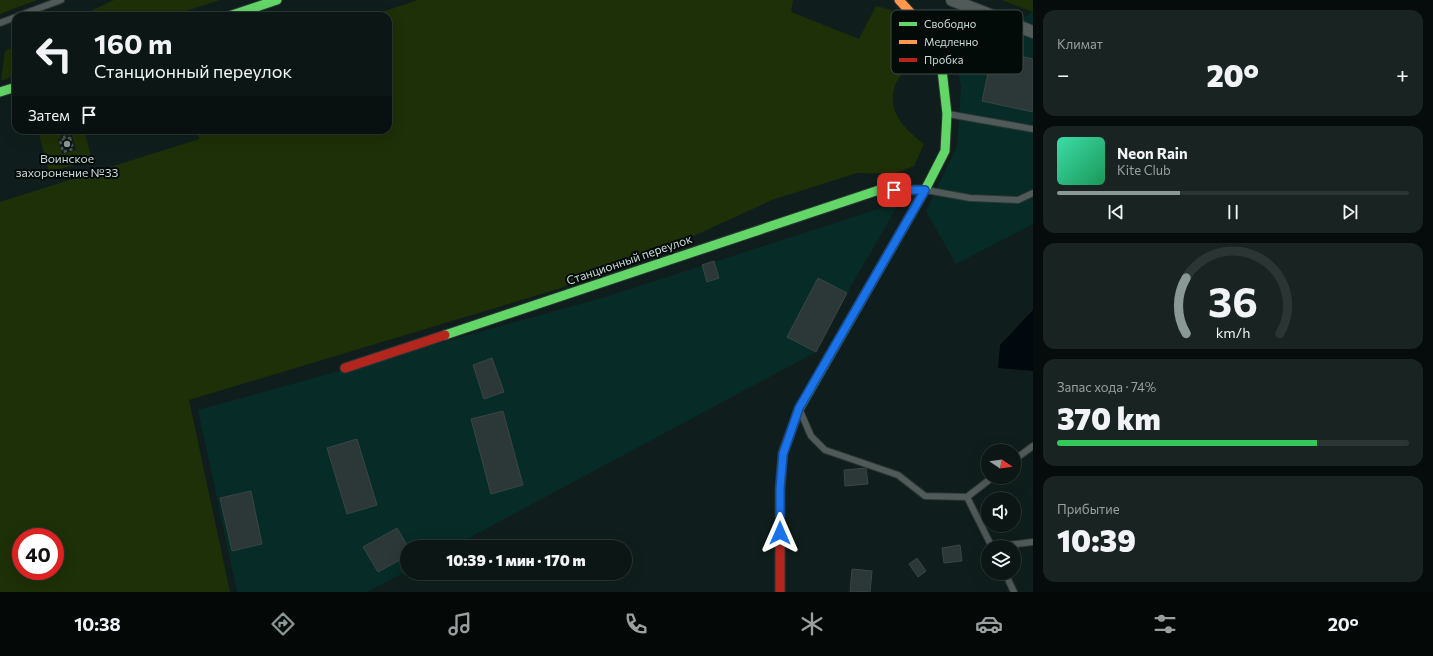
<!DOCTYPE html>
<html lang="ru">
<head>
<meta charset="utf-8">
<style>
  :root { --surface:#0b1615; --page:#192322; --text:#f1f3f6; --muted:#9a9fa0; --line:#2b3534; --accent:#8a9996 }
  body { margin:0; font-family:Commissioner,sans-serif; background:var(--page); color:var(--text); height:100vh; display:flex; flex-direction:column; font-size:15px; white-space:nowrap }
  * { box-sizing:border-box; margin:0 }
  p { font-size:13px; color:var(--muted) }
  .icon { flex:none; width:22px; height:22px; fill:none; stroke:currentColor; stroke-width:2; stroke-linecap:round; stroke-linejoin:round }
  .map { position:relative; flex:1; overflow:hidden }
  .details { display:flex; flex-direction:column; gap:10px; padding:10px; background:#060c0c; width:400px }
  .details>* { flex:none }
  .top-card { position:absolute; left:12px; top:12px; width:380px; height:122px; border-radius:12px; box-shadow:0 4px 16px #0002,0 0 0 1px var(--line); background:#0b1615; color:var(--text); overflow:hidden }
  .needle { width:26px; rotate:103deg }
  .controls { position:absolute; left:981px; top:444px; display:grid; gap:8px }
  .controls a { display:grid; place-items:center; width:40px; height:40px; border-radius:50%; background:var(--surface); box-shadow:0 4px 16px #0002,0 0 0 1px var(--line); font-size:20px }
  .speed { position:absolute; left:12px; top:528px; display:flex; gap:8px; font-size:20px; font-weight:700; text-align:center }
  .speed>* { display:grid; place-content:center; width:52px; height:52px; border-radius:50%; background:var(--surface); box-shadow:0 4px 16px #0002,0 0 0 1px var(--line); line-height:1 }
  .speed .limit { border:6px solid #d22; background:#fff; color:#111 }
  .pin { position:absolute; display:grid; place-items:center; width:34px; height:34px; color:#fff; margin:-17px; border-radius:8px; box-shadow:0 2px 6px #0006 }
  .me { position:absolute; width:44px; margin:-22px; rotate:0deg; stroke-linejoin:round; filter:drop-shadow(0 0 3px #0008) }
  .turn { display:flex; align-items:center; gap:14px; height:84px; padding:0 16px; font-size:18px }
  .turn .icon { width:52px; height:52px; stroke-width:2.5 }
  .turn b { display:block; font-size:28px; line-height:34px }
  .then { display:flex; align-items:center; height:38px; padding:0 16px; background:#0003; gap:8px; font-size:15px }
  .big { font-size:30px; font-weight:800; line-height:1.1 }
  .details .card { flex:1; display:flex; flex-direction:column; justify-content:center; gap:6px; min-width:0; padding:0 14px; border-radius:12px; background:var(--page) }
  .details .dial { align-items:center; gap:0 }
  .dial svg { height:104px; overflow:visible; fill:none; stroke:var(--line); stroke-width:7; stroke-linecap:round; text-anchor:middle }
  .dial text { fill:var(--text); stroke:none }
  .song { display:flex; align-items:center; gap:12px }
  .cover { width:48px; height:48px; border-radius:6px; background:linear-gradient(135deg,hsl(160 70% 55%),hsl(150 70% 35%)) }
  .played { height:4px; border-radius:2px; background:linear-gradient(90deg,var(--accent) 35%,var(--line) 35%) }
  .keys { display:flex; justify-content:space-around; direction:ltr }
  .heat { display:flex; justify-content:space-between; align-items:center; font-size:22px; direction:ltr }
  .charge { height:6px; border-radius:3px; background:linear-gradient(90deg,#34c759 74%,var(--line) 0) }
  .trip { position:absolute; left:400px; top:540px; width:232px; height:40px; border-radius:20px; background:var(--surface); box-shadow:0 4px 16px #0002,0 0 0 1px var(--line); font-weight:800; line-height:40px; text-align:center }
  .tab-bar { display:flex; height:64px; justify-content:space-around; align-items:center; background:#040908; color:var(--muted) }
  .tab-bar .icon { width:28px; height:28px }
  .tab-bar .active { color:var(--accent) }
  .tab-bar b { font-size:18px; color:var(--text) }
  main { display:flex; flex:1; min-height:0 }
  .map>svg:first-child { display:block }
  .built { fill:#072b26 }
  .green { fill:#1e3007; fill-rule:evenodd }
  .water { fill:#01090e }
  .building { fill:#2b3837; stroke:#384644 }
  .lines { fill:none; stroke-linecap:round; stroke-linejoin:round }
  .lane-casing { stroke:#2c3635; stroke-width:8 }
  .street-casing { stroke:#2c3635; stroke-width:14 }
  .fast-casing { stroke:#2c3635; stroke-width:11 }
  .slow-casing { stroke:#2c3635; stroke-width:11 }
  .jam-casing { stroke:#2c3635; stroke-width:11 }
  .path { stroke:#4c5654; stroke-width:2.5; stroke-dasharray:3 3; stroke-linecap:butt }
  .lane { stroke:#505a58; stroke-width:6 }
  .street { stroke:#505a58; stroke-width:12 }
  .fast { stroke:#63d668; stroke-width:9 }
  .slow { stroke:#ff974d; stroke-width:9 }
  .jam { stroke:#b3261e; stroke-width:9 }
  .route-casing { stroke:#114b97; stroke-width:10 }
  .route { stroke:#1a73e8; stroke-width:7 }
  .poi-dot { fill:#8a9996; stroke:#030b09; stroke-width:1.5 }
  .labels { text-anchor:middle; dominant-baseline:central; stroke-width:4; stroke-linejoin:round; paint-order:stroke }
  .poi-label { font-size:12px; fill:#ccdbd8; stroke:#030b09 }
  .street-label { font-size:12px; fill:#ccdbd8; stroke:#030b09 }
  .key { fill:#030b09; stroke:#3f4947; stroke-width:1 }
  .key-label { font-size:11px; fill:#ccdbd8 }
</style>
</head>
<body>
<main>
<div class="map">
<svg width="1033" height="592" viewBox="0 0 1033 592">
  <rect width="100%" height="100%" fill="#0f1e1c"/>
  <path class="built" d="M1033,11V224L956,264L926,211L957,146L961,87L947,17L965,15L1007,31Z
    M900,202L847,293L816,352L452,547H407V571L367,592H237L198,410L605,297Z"/>
  <path class="green" d="M0,0H37L0,14Z
    M114,0H220L170,16H80Z
    M418,0H793L791,12L859,39L876,6L891,10L908,40L912,63C907,69 898,78 895,85C886,112 905,129 924,144L914,166L894,174L857,173L772,200L665,249L558,289L189,400L230,592H0V202L199,139L197,130H388V16H370ZM21,537H55V571H21Z
    M1002,0H1033V12Z
    M16,46V75L1,81L5,51Z
    M59,130L61,138L58,139L62,154L76,150L72,135L67,136L65,130H84L92,160L49,172L38,131Z"/>
  <path class="water" d="M1033,310V371L998,368L1000,345Z"/>
  <path class="building" d="M979,47L1033,59V112L982,101L988,73L974,70Z
    M714,261L719,278L707,282L702,265Z
    M818,278L847,293L816,352L787,337Z
    M492,358L504,392L484,399L473,365Z
    M503,411L523,485L491,494L471,419Z
    M357,439L377,505L347,514L327,448Z
    M866,468L868,484L845,486L844,470Z
    M251,491L262,544L232,551L220,498Z
    M397,528L408,547L407,556L378,572L363,547Z
    M960,545L962,561L944,563L942,548Z
    M917,558L926,571L918,577L909,564Z
    M852,569L872,571L870,592H850Z"/>
  <g class="lines">
    <g class="lane-casing">
      <path id="lane" d="M18,16L61,0
        M0,23L16,17
        M948,114L1033,129
        M926,190L970,198L1018,200L1033,193
        M801,413L811,436L825,450L898,475L925,496L967,497L992,547
        M1014,460L1033,446
        M967,497L993,477
        M992,547L1033,542
        M1005,573L1014,592"/>
    </g>
    <g class="street-casing">
      <path id="street" d="M952,0L1033,32"/>
    </g>
    <g class="fast-casing">
      <path id="fast" d="M229,16L277,0
        M0,92L16,87
        M445,335L879,190H925
        M799,409L925,190L945,151L947,114L942,70"/>
    </g>
    <g class="slow-casing">
      <path id="slow" d="M899,0L922,25L942,70"/>
    </g>
    <g class="jam-casing">
      <path id="jam" d="M345,368L445,335
        M780,592V489L783,453L799,409"/>
    </g>
    <path class="path" d="M62,130L65,139
      M70,138L73,149L63,152L60,140Z"/>
    <use href="#lane" class="lane"/>
    <use href="#street" class="street"/>
    <use href="#fast" class="fast"/>
    <use href="#slow" class="slow"/>
    <use href="#jam" class="jam"/>
  </g>
  <g class="lines">
    <g class="route-casing">
      <path id="route" d="M780,533V489L783,454L799,408L925,190H894"/>
    </g>
    <use href="#route" class="route"/>
  </g>
  <circle class="poi-dot" cx="67" cy="144" r="4"/>
  <g class="labels">
    <g class="poi-label">
      <text x="67" y="158">Воинское<tspan x="67" dy="14">захоронение №33</tspan></text>
    </g>
    <g class="street-label">
      <text transform="translate(629 259) rotate(-19)">Станционный переулок</text>
    </g>
  </g>
  <rect x="891" y="10" width="132" height="64" rx="6" class="key"/>
  <rect x="899" y="22" width="18" height="4" fill="#63d668"/>
  <rect x="899" y="40" width="18" height="4" fill="#ff974d"/>
  <rect x="899" y="58" width="18" height="4" fill="#b3261e"/>
  <g class="key-label">
    <text x="924" y="28">Свободно</text>
    <text x="924" y="46">Медленно</text>
    <text x="924" y="64">Пробка</text>
  </g>
</svg>
<div class="controls">
<a><svg class="needle" viewBox="-14 -14 28 28"><path d="M0-13l5 13h-10z" fill="#e53935"/><path d="M0 13l5-13h-10z" fill="#9a9fa0"/></svg></a>
<a><svg class="icon" aria-label="sound" viewBox="0 0 24 24"><path d="M4 9h4l5-4v14l-5-4H4zM17 9q2 3 0 6"/></svg></a>
<a><svg class="icon" aria-label="layers" viewBox="0 0 24 24"><path d="M12 4l9 5-9 5-9-5zM3 14l9 5 9-5"/></svg></a>
</div>
<div class="speed"><div class="limit">40</div></div>
<div class="pin" style="left:894px;top:190px;background:#d93025"><svg class="icon" aria-label="arrive" viewBox="0 0 24 24"><path d="M6 21V4h12l-3 4 3 4H6"/></svg></div>
<svg class="me" style="left:780px;top:533px" viewBox="-20 -20 40 40"><path d="M0-17L14 15 0 8-14 15z" fill="#1a73e8" stroke="#fff" stroke-width="4"/></svg>
<div class="trip">10:39 · 1 мин · 170 m</div>
<div class="top-card">
<div class="turn"><svg class="icon" aria-label="left" viewBox="0 0 24 24"><path d="M17 20v-9H6M10 6l-5 5 5 5"/></svg><div><b>160 m</b>Станционный переулок</div></div>
<div class="then">Затем<svg class="icon" aria-label="arrive" viewBox="0 0 24 24"><path d="M6 21V4h12l-3 4 3 4H6"/></svg></div>
</div>
</div>
<section class="details">
<div class="card"><p>Климат</p>
<div class="heat"><a>−</a><b class="big">20°</b><a>+</a></div>
</div>
<div class="card">
<div class="song"><i class="cover"></i><div><b>Neon Rain</b><p>Kite Club</p></div></div>
<div class="played"></div>
<div class="keys"><svg class="icon" aria-label="previous" viewBox="0 0 24 24"><path d="M18 5L8 12l10 7zM5 5v14"/></svg><svg class="icon" aria-label="pause" viewBox="0 0 24 24"><path d="M8 5v14M16 5v14"/></svg><svg class="icon" aria-label="next" viewBox="0 0 24 24"><path d="M6 5l10 7-10 7zM19 5v14"/></svg></div>
</div>
<div class="card dial"><svg viewBox="0 0 100 80">
<path d="M14 69A42 42 0 1 1 86 69"/>
<path d="M14 69A42 42 0 0 1 14 26" stroke="#8a9996"/>
<text x="50" y="56" font-size="32" font-weight="700">36</text>
<text x="50" y="72" font-size="11">km/h</text>
</svg></div>
<div class="card"><p>Запас хода · 74%</p><b class="big">370 km</b><div class="charge"></div></div>
<div class="card"><p>Прибытие</p><b class="big">10:39</b></div>
</section>
</main>
<nav class="tab-bar">
<b>10:38</b>
<svg class="icon active" aria-label="directions" viewBox="0 0 24 24"><path d="M12 3l9 9-9 9-9-9zM9 14v-3h6M13 9l2 2-2 2"/></svg>
<svg class="icon" aria-label="music" viewBox="0 0 24 24"><path d="M9 18V5l10-2v13"/><circle cx="6" cy="18" r="3"/><circle cx="16" cy="16" r="3"/></svg>
<svg class="icon" aria-label="phone" viewBox="0 0 24 24"><path d="M5 4h4l2 5-3 2q2 4 5 5l2-3 5 2v4C11 20 4 13 5 4z"/></svg>
<svg class="icon" aria-label="climate" viewBox="0 0 24 24"><path d="M12 3v18M4 7l16 10M4 17L20 7"/></svg>
<svg class="icon" aria-label="car" viewBox="0 0 24 24"><path d="M5 17H2v-5l4-1 3-4h7l3 4 3 1v5h-3M9 17h6M6 11h13"/><circle cx="7" cy="17" r="2"/><circle cx="17" cy="17" r="2"/></svg>
<svg class="icon" aria-label="filters" viewBox="0 0 24 24"><path d="M4 7h16M4 17h16"/><circle cx="9" cy="7" r="2"/><circle cx="15" cy="17" r="2"/></svg>
<b>20°</b>
</nav>
</body>
</html>
